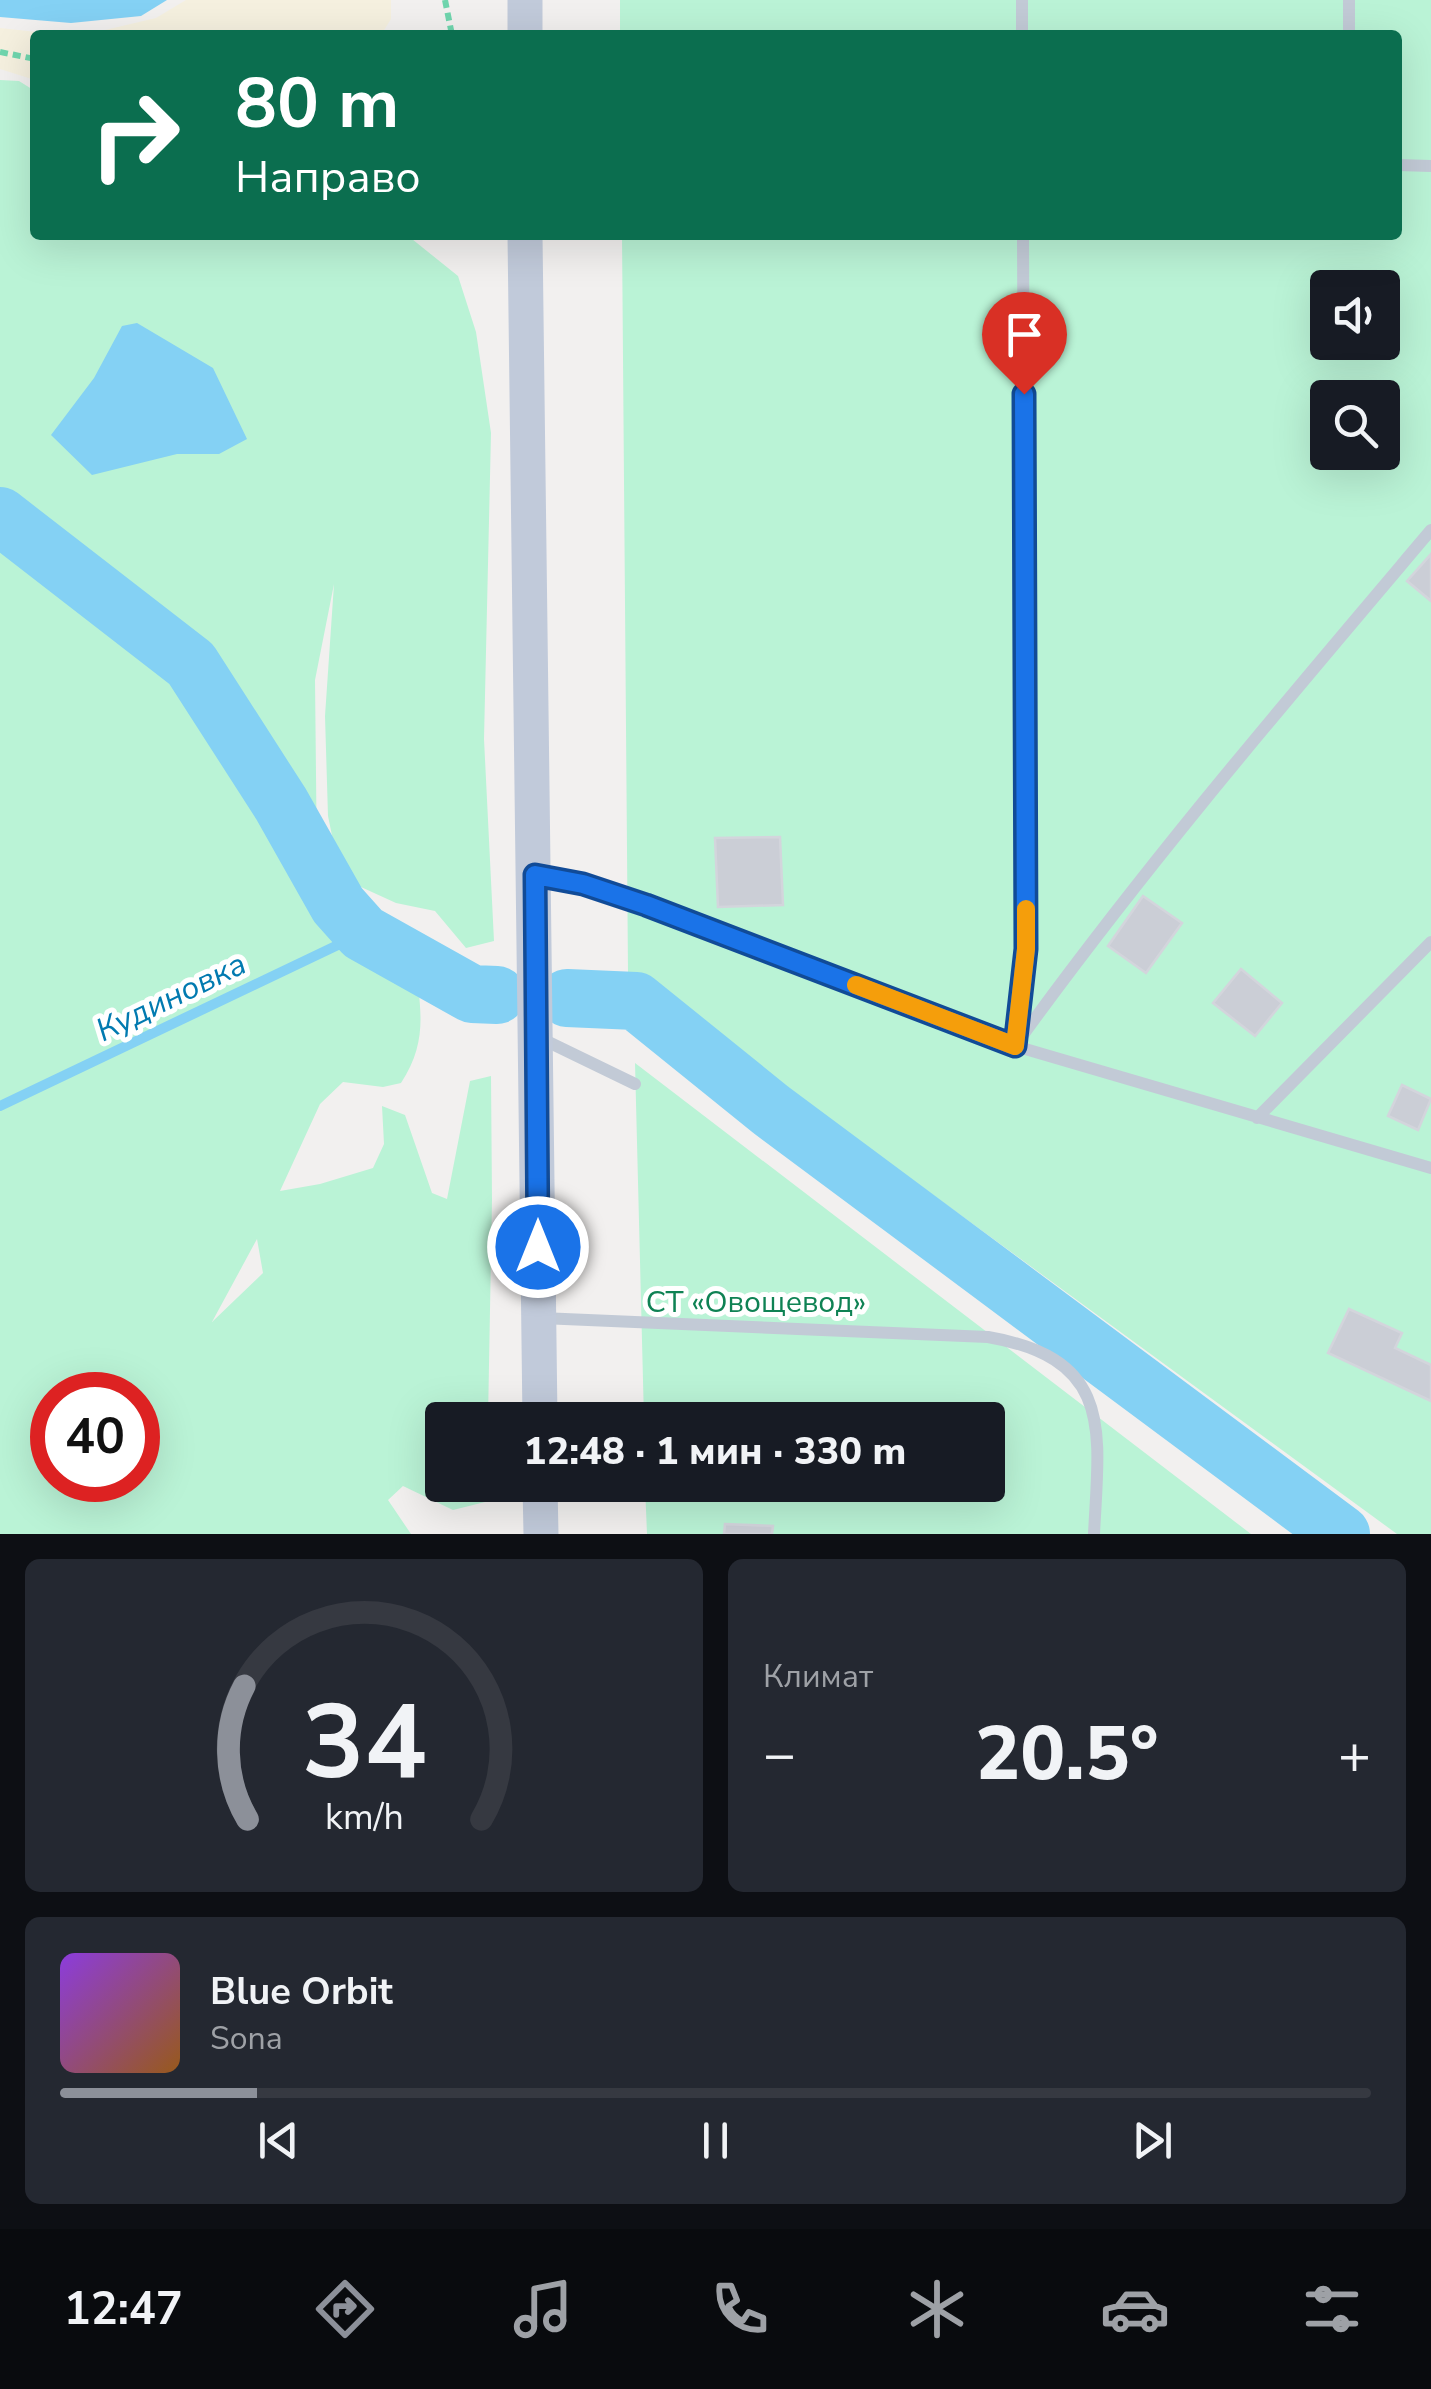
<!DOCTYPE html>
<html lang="ru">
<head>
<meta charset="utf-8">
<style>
  :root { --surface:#171b24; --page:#242831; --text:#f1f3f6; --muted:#9ea1a6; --line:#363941; --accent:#8c9099 }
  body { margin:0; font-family:"Nunito Sans",sans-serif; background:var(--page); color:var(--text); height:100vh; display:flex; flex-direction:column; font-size:38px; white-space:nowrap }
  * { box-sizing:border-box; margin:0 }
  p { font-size:32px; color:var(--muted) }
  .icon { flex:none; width:55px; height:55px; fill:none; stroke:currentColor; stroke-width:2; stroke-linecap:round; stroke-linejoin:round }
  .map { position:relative; height:1534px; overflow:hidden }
  .sheet { display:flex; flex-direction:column; gap:25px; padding:25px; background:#0d0f14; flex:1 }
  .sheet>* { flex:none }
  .top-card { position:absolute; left:30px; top:30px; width:1372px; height:210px; border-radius:10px; box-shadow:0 10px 40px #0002; background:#0b6e4f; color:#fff; overflow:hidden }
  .fabs { position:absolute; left:1310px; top:270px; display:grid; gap:20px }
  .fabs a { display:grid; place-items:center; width:90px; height:90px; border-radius:10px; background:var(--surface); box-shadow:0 10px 40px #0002; font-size:50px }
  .speed { position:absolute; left:30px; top:1372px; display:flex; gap:20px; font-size:50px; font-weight:700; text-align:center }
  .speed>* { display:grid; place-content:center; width:130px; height:130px; border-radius:50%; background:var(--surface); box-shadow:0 10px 40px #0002; line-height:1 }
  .speed .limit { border:15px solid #d22; background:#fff; color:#111 }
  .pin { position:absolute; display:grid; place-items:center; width:85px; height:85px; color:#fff; margin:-102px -42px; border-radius:50% 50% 50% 0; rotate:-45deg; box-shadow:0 0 10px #0007 }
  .pin .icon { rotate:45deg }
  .me { position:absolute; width:110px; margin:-55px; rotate:0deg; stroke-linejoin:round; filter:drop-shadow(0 0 8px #0008) }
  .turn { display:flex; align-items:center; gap:35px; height:210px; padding:0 40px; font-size:45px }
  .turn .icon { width:130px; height:130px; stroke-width:2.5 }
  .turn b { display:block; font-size:70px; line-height:85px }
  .big { font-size:75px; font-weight:800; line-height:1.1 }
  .sheet .tile { flex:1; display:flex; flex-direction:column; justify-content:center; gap:15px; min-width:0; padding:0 35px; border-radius:15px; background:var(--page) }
  .sheet .dial { align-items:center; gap:0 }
  .dial svg { height:260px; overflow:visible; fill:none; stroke:var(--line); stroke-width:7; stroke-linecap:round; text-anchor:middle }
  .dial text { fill:var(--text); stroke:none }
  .song { display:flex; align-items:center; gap:30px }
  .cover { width:120px; height:120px; border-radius:15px; background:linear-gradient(135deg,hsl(270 70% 55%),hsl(30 70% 35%)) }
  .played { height:10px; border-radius:5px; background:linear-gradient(90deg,var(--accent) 15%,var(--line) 15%) }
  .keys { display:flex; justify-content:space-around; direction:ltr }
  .heat { display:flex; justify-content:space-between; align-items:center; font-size:55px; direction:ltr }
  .sheet .tiles { flex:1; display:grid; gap:25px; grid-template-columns:1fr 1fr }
  .tile:last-child { grid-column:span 2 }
  .trip { position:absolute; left:425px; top:1402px; width:580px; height:100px; border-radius:10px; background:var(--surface); box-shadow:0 10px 40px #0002; font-weight:800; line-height:100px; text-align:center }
  .dock { display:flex; height:160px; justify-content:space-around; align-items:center; background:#090b0e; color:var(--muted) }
  .dock .icon { width:70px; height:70px }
  .dock .current { color:var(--accent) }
  .dock b { font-size:45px; color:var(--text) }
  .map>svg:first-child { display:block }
  .green { fill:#baf3d6; fill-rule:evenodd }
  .sand { fill:#f5f0df }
  .water { fill:#84d1f4 }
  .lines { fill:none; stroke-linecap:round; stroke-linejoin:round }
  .stream { stroke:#84d1f4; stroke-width:10 }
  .river { stroke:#84d1f4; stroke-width:58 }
  .building { fill:#cbced6; stroke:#d3d5dc; stroke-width:2.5 }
  .path { stroke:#6fd5ad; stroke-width:6; stroke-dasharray:8 5; stroke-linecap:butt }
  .lane { stroke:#c2cad6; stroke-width:12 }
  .secondary { stroke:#c1cada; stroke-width:35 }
  .route-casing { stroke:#114b97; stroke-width:25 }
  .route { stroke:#1a73e8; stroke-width:18 }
  .slow { stroke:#f59e0b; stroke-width:18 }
  .labels { text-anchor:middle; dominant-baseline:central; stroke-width:10; stroke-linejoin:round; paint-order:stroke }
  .park-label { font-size:30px; fill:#0f8254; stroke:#fff }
  .water-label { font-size:32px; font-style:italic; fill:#017ab0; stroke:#fff }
</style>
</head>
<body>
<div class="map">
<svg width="1431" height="1534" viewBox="0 0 1431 1534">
  <rect width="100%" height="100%" fill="#f2f0ef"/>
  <path class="green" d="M620,0H1431V1534H1397L628,972L622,235H1398V35H620ZM1328,288H1382V342H1328ZM1328,398H1382V452H1328Z
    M0,80L19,81L35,91V235H407L458,276L476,332L491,433L484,739L494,941L466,948L435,911L396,903L350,882L336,855L328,816L325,716L334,584L315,680L317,868L338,905L363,933L415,962C421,1010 428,1042 401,1083L383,1087L343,1082L320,1104L280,1191L320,1184L373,1168L384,1144L382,1106L405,1115L432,1193L447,1199L470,1081L491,1076L492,1200L488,1420H442V1485H488L489,1501L453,1510L403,1486L388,1500L411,1534H0ZM257,1239L263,1273L212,1322ZM52,1395H138V1480H52Z
    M635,1063L1251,1534H647L645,1485H988V1420H644Z"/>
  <path class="sand" d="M186,0H391V19L381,35H84L156,18Z
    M0,28L64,35H35V80L0,69Z"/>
  <path class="water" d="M0,0H167L141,16L71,23L0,17Z
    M137,323L213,368L247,439L219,454H177L92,475L51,435L94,378L122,326Z"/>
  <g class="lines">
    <path class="stream" d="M0,1106L363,933"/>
    <path class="river" d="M0,516L191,664L281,804L338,905L363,933L472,994L497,995
      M567,998L636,1001L771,1110L1341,1534"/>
  </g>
  <path class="building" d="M1431,554V601L1407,581Z
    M780,837L783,905L718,907L715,838Z
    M1143,896L1182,923L1146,973L1108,946Z
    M1241,969L1282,1003L1255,1036L1213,1003Z
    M1402,1085L1431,1099L1418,1130L1388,1116Z
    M1349,1309L1402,1333L1395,1348L1431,1365V1401L1328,1353Z
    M725,1524L773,1526L772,1534H724Z"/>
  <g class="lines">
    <path class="path" d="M445,0L452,35
      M0,52L35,59"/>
    <path class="lane" d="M1022,0V35
      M1349,35V0
      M1398,165L1431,166
      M1023,235L1026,949L1015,1046C1144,867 1288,699 1431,530
      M537,876L583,884L646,905L1015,1046L1431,1168
      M538,1037L635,1084
      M1257,1118L1431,942
      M541,1318L988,1337C1115,1359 1099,1432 1094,1534"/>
    <path class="secondary" d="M525,35V0
      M525,235L540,1420
      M540,1485L541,1534"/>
  </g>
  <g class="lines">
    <g class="route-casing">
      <path id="route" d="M538,1247L535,875L583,884L646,905L1015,1046L1026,949L1024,394"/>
    </g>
    <use href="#route" class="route"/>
    <path class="slow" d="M856,985L1015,1046L1026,949V909"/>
  </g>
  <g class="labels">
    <g class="park-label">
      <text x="756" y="1302">СТ «Овощевод»</text>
    </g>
    <g class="water-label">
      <text transform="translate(171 997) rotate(-26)">Кудиновка</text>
    </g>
  </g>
</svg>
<div class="fabs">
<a><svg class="icon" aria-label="sound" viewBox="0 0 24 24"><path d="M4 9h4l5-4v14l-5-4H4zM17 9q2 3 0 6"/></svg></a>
<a><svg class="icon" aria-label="search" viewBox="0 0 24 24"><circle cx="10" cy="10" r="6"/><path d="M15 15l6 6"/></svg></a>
</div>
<div class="speed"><div class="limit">40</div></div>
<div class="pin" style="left:1024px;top:394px;background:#d93025"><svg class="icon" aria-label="arrive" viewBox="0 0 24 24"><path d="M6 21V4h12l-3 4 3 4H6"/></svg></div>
<svg class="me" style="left:538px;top:1247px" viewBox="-20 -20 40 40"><circle r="17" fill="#1a73e8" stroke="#fff" stroke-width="3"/><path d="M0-11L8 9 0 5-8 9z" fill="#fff"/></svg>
<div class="trip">12:48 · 1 мин · 330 m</div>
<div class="top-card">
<div class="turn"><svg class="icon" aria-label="right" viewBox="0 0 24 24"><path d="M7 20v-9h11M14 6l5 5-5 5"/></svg><div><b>80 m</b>Направо</div></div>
</div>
</div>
<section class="sheet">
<div class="tiles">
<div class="tile dial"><svg viewBox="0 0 100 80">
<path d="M14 69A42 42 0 1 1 86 69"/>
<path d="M14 69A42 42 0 0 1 13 28" stroke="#8c9099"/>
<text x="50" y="56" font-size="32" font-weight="700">34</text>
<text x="50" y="72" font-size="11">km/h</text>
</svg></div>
<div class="tile"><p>Климат</p>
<div class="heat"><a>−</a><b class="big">20.5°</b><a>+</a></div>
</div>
<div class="tile">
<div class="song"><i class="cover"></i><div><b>Blue Orbit</b><p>Sona</p></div></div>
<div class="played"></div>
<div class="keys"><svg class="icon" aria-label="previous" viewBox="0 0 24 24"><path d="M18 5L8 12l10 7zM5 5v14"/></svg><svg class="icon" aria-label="pause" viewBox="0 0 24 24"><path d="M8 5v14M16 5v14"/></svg><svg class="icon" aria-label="next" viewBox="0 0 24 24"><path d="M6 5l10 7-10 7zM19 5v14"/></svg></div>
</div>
</div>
</section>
<nav class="dock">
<b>12:47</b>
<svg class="icon current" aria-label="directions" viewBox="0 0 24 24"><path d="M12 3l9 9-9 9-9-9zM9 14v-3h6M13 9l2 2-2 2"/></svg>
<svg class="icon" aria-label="music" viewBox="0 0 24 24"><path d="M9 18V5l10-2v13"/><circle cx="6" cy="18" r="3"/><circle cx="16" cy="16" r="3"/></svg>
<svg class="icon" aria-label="phone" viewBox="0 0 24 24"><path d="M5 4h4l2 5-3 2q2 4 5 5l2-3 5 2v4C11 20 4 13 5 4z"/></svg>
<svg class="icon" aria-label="climate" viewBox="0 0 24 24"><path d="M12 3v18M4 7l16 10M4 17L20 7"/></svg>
<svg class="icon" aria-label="car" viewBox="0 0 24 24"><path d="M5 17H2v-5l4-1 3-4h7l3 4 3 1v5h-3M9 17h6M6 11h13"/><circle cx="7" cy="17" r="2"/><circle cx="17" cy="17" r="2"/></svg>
<svg class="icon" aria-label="filters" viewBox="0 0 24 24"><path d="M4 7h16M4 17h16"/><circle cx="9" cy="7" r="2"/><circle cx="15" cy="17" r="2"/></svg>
</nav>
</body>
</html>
